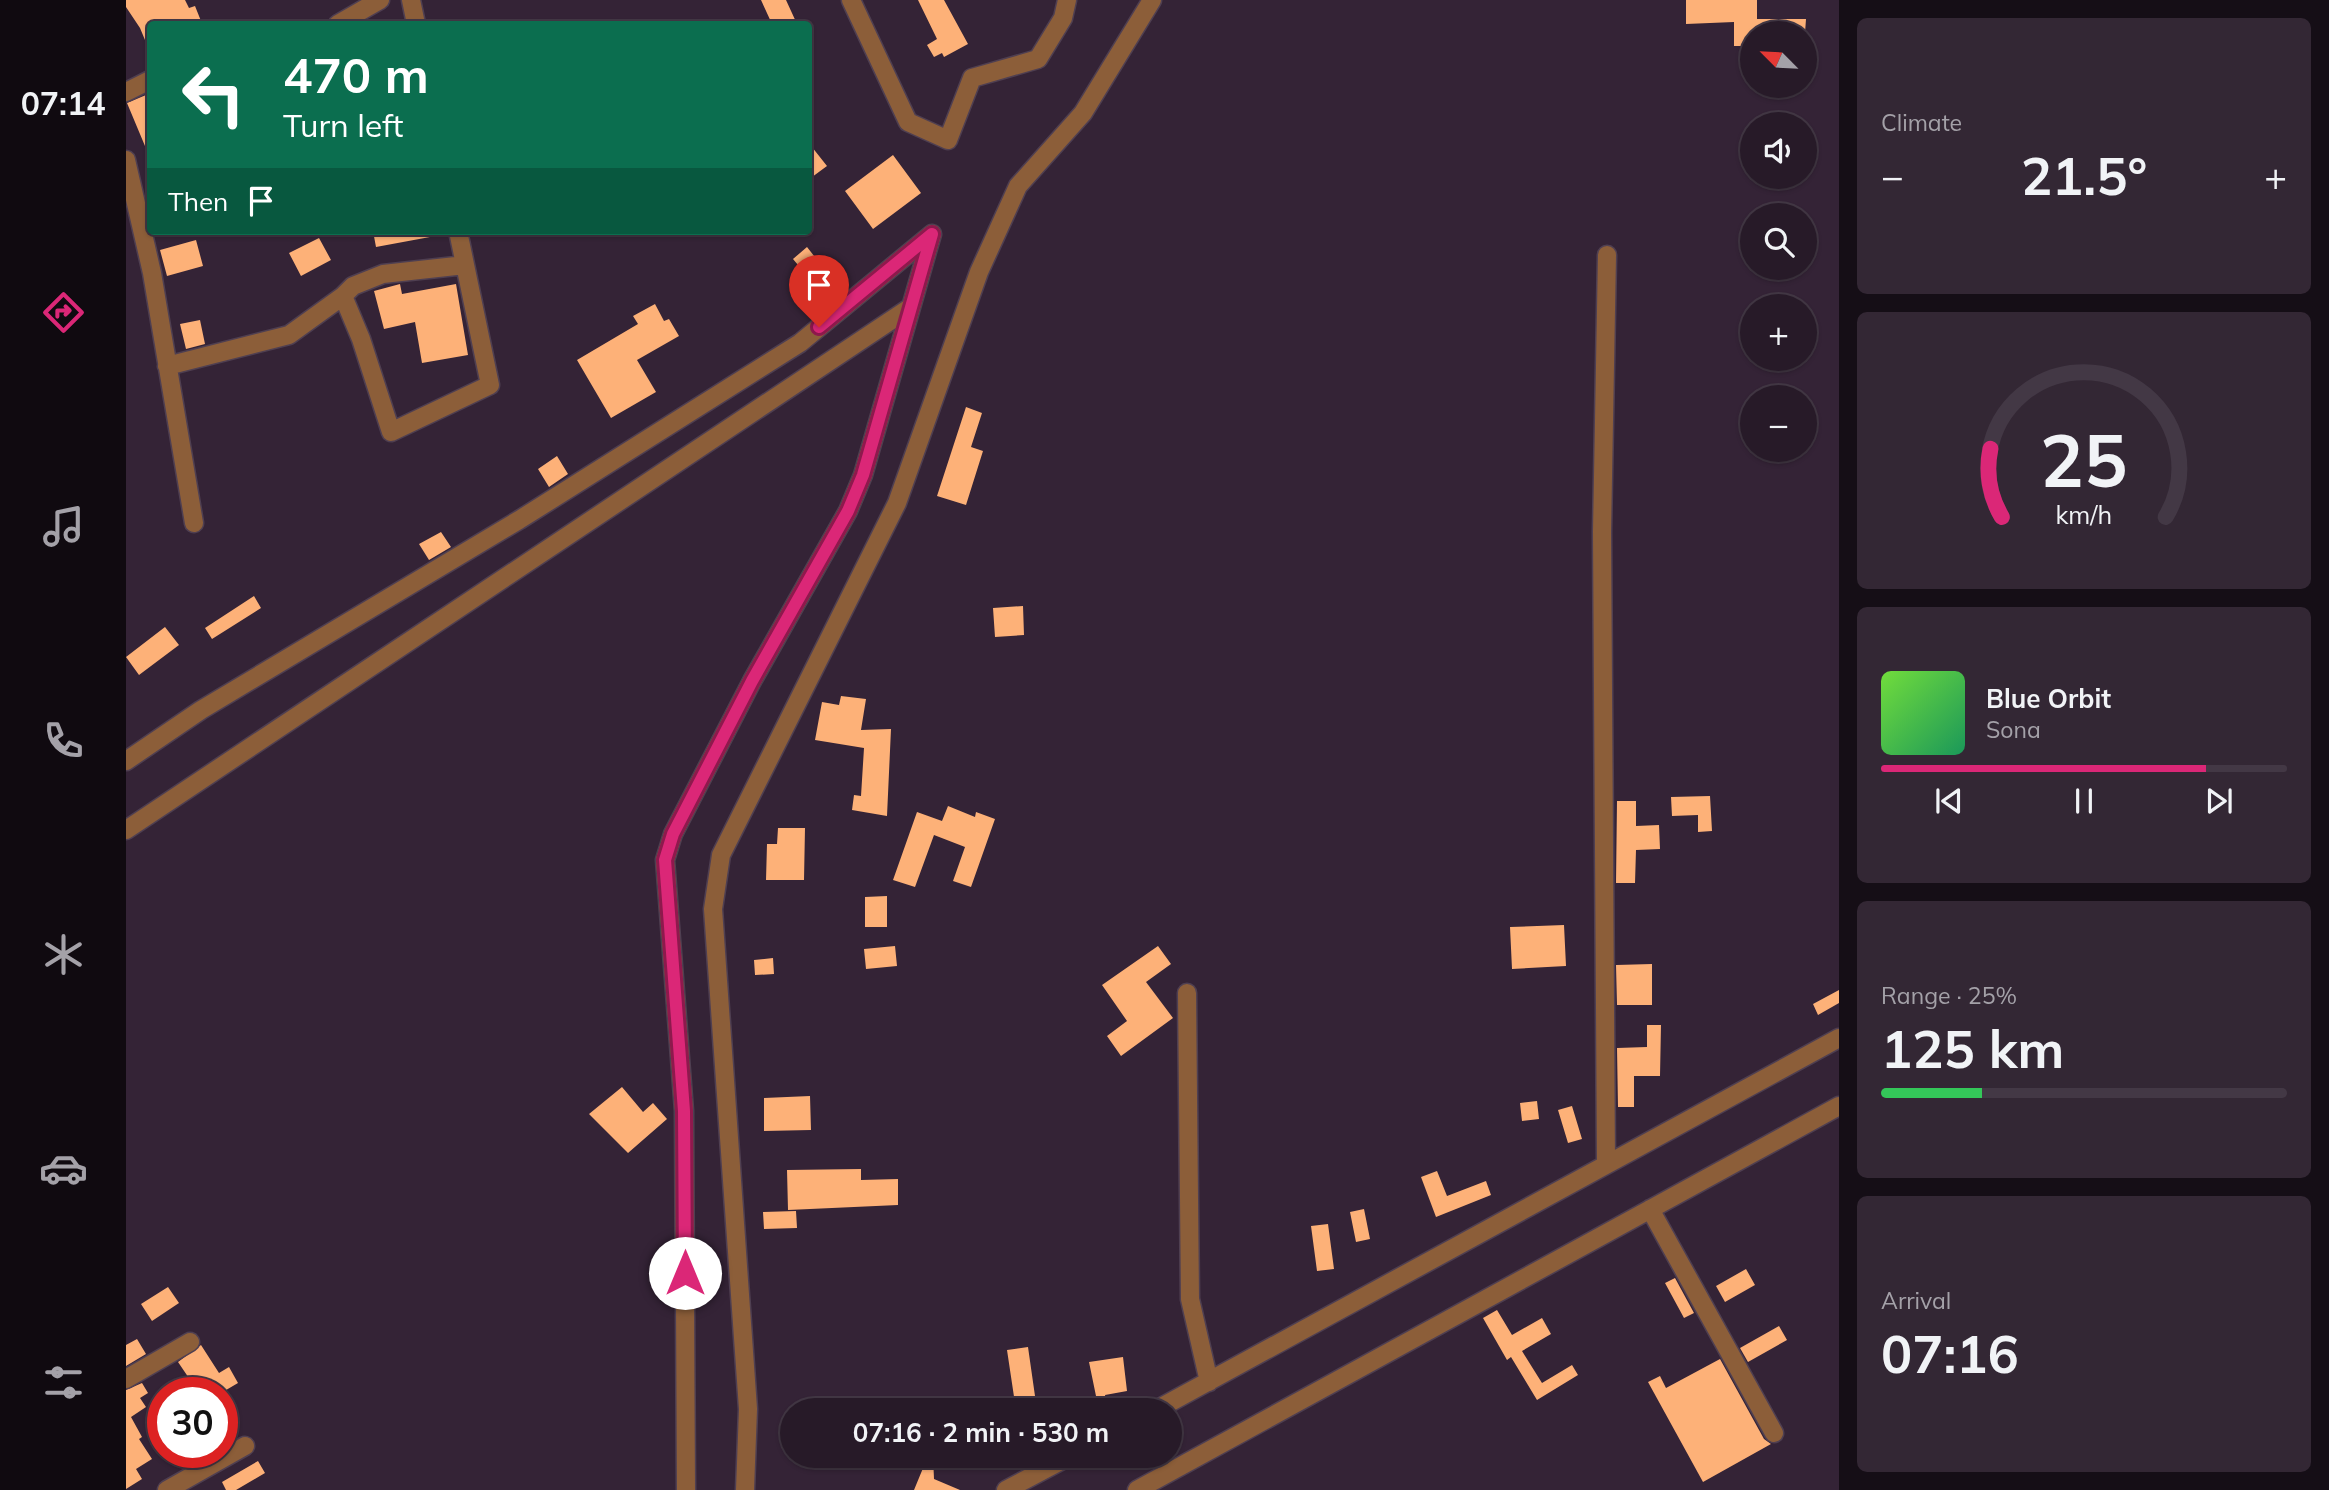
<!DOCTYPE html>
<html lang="en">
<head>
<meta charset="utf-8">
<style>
  :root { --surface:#271a28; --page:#332734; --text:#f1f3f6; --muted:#a4a1a8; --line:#433845; --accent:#db2777 }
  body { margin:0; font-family:Mulish,sans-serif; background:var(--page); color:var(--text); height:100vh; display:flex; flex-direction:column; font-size:26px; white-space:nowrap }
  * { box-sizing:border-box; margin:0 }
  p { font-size:23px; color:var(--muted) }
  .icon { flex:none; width:38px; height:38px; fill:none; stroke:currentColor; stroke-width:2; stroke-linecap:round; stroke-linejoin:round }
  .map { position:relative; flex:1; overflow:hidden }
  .panel { display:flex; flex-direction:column; gap:18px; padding:18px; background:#150e16; width:490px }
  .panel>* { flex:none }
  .banner { position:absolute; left:21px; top:21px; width:665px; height:214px; border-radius:7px; box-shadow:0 2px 5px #0004,0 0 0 2px var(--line); background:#0b6e4f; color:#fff; overflow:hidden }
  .needle { width:46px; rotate:294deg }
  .fabs { position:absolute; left:1614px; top:21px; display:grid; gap:14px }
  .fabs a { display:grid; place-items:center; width:77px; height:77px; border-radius:50%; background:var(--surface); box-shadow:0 2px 5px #0004,0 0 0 2px var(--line); font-size:35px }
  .speed { position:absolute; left:21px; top:1377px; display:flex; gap:14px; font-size:35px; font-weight:700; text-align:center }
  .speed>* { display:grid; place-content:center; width:91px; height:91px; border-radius:50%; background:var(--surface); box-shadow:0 2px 5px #0004,0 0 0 2px var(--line); line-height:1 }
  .speed .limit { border:10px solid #d22; background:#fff; color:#111 }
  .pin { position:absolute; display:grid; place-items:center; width:60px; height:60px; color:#fff; margin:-72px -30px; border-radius:50% 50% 50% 0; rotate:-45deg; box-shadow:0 0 7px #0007 }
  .pin .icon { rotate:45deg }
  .me { position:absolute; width:77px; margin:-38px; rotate:0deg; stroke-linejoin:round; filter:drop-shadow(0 0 5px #0008) }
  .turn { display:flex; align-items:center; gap:24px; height:147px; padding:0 21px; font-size:32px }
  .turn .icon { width:91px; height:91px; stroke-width:2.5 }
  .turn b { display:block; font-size:49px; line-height:60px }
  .then { display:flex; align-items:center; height:66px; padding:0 21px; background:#0003; gap:14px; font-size:26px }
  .big { font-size:52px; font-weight:700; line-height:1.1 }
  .panel .tile { flex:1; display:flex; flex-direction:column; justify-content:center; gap:10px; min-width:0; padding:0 24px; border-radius:10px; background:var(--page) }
  .panel .dial { align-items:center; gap:0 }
  .dial svg { height:182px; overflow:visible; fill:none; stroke:var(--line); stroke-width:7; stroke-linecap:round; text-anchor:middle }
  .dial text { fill:var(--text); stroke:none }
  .song { display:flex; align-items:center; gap:21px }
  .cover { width:84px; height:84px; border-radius:10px; background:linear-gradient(135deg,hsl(100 70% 55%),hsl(150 70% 35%)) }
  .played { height:7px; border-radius:4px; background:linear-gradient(90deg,var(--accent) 80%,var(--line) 80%) }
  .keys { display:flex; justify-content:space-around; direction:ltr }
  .heat { display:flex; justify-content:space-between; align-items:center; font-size:38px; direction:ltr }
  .charge { height:10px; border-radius:5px; background:linear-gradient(90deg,#34c759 25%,var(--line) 0) }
  .trip { position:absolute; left:654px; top:1398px; width:402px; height:70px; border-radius:35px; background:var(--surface); box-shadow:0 2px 5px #0004,0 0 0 2px var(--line); font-weight:700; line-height:70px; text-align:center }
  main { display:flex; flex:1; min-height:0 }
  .tabs { display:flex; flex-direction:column; width:126px; justify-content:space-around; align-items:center; background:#100a10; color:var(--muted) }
  .tabs .icon { width:49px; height:49px }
  .tabs .active { color:var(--accent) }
  .tabs b { font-size:32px; color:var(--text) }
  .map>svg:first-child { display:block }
  .building { fill:#fdb178 }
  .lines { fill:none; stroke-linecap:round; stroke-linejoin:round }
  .minor-casing { stroke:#4f3f51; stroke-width:21 }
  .minor { stroke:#8c5e39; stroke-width:18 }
  .route-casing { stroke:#8e194d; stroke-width:18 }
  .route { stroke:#db2777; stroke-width:12 }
</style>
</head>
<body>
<main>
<nav class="tabs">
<b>07:14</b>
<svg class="icon active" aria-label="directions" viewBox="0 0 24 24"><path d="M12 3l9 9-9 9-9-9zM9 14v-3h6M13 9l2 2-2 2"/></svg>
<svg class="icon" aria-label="music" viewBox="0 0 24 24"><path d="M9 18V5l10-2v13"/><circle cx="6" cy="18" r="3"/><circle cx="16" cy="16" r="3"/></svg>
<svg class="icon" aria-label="phone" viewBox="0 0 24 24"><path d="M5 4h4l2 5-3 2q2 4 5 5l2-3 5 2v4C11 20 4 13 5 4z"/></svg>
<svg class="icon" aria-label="climate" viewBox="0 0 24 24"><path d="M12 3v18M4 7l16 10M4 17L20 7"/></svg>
<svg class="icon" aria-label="car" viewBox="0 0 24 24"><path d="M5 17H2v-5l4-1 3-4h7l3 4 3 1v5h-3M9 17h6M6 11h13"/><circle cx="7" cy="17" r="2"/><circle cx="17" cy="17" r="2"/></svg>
<svg class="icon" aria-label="filters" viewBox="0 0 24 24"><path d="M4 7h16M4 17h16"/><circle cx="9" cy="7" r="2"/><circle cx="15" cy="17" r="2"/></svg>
</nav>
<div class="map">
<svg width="1713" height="1490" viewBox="0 0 1713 1490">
  <rect width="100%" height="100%" fill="#342336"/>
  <path class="building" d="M0,0H59L63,8L69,6L75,21L67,24H24V52L14,28L0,7Z
    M635,0H660L671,24H646Z
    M792,0H818L842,44L818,57L816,53L808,57L801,45L811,39Z
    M1560,0H1631V19H1680L1679,33H1626V46H1608V22L1560,24Z
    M20,95L24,106V158L1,103Z
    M682,142L701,166L682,180Z
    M767,155L795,193L747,229L719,191Z
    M247,231H303L304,237L250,247Z
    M193,238L205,260L175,276L163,253Z
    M70,240L77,266L41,276L34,250Z
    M681,247L696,266L682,277L667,259Z
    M274,284L276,294L330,284L342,355L296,363L289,322L258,329L248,291Z
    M529,304L538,321L543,319L553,336L511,360L530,392L485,418L451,360L512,324L507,316Z
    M74,320L79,344L60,349L54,324Z
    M840,407L856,413L845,447L857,451L840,505L811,496Z
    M431,456L442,474L423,487L412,469Z
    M315,532L325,547L303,560L293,544Z
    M128,596L135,608L86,639L79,628Z
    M897,606L898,635L869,637L867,608Z
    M39,627L53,645L13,675L0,657Z
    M715,696L740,699L735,730L765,729L761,816L726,810L728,795L735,796L738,748L689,740L696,702L713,705Z
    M1584,796L1586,831L1572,832V815L1546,816L1545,797Z
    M1491,801H1510V826L1533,825L1534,849L1510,850L1509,883H1490Z
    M822,806L849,817L850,812L869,819L845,887L827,881L839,847L808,835L789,887L767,880L791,812L816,821Z
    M652,828H679L678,880H640L641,844H651Z
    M761,896V927H739V897Z
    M1438,925L1440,966L1386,969L1384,927Z
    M769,946L771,966L740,969L738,949Z
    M1032,946L1045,964L1020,982L1047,1018L995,1056L981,1036L1001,1021L976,985Z
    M647,958L648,974L629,975L628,960Z
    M1526,964V1005H1491L1490,965Z
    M1713,990V1003L1692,1015L1687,1004Z
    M1521,1025H1535L1534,1076H1508V1107H1492L1491,1048L1521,1047Z
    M496,1087L517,1112L527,1103L541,1119L502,1153L463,1114Z
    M684,1096L685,1130L638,1131V1098Z
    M1411,1101L1413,1119L1396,1121L1394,1103Z
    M1446,1106L1456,1139L1442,1143L1432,1110Z
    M735,1169V1180L772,1179V1205L662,1210L661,1170Z
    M1311,1171L1321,1196L1360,1181L1365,1195L1310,1217L1295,1177Z
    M1238,1209L1244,1239L1230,1242L1224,1212Z
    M670,1211L671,1228L638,1229L637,1212Z
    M1202,1224L1208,1269L1191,1271L1185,1226Z
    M1620,1269L1629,1285L1599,1302L1590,1286Z
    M1549,1278L1568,1313L1558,1318L1539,1283Z
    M42,1287L53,1303L26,1321L15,1304Z
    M1371,1310L1386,1335L1416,1318L1425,1334L1396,1351L1416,1383L1446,1365L1452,1375L1411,1400L1385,1357L1381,1360L1357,1318Z
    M1653,1326L1661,1340L1622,1362L1614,1348Z
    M11,1339L20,1354L0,1366V1345Z
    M75,1345L93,1373L103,1367L112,1383L95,1393H73L52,1362Z
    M902,1347L911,1410H890L881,1350Z
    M997,1357L1001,1391L979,1395L982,1410H928L927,1405L970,1396L963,1362Z
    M1594,1359L1638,1439L1645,1444L1577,1482L1522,1382L1534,1376L1540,1388Z
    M16,1383L22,1393L14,1398L20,1407L5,1417L16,1437L13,1439L26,1459L10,1469L16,1479L0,1489V1390Z
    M802,1456H807L808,1479L834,1490H788Z
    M132,1461L139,1473L110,1490H100L96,1482Z"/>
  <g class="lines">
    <g class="minor-casing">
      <path id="minor" d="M285,0L290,24
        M725,0L782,122L822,140L846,78L912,59L937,18L941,0
        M212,24L254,0
        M0,92L24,80
        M0,160L26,273L68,523
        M217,296L235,339L265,432L364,385L332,231
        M41,366L163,335L217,296L227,286L257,274L339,265
        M0,761L75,710L393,520L674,343L806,234
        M0,830L785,307
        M1061,993L1064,1299L1083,1382
        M1480,1164L1476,532L1481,255
        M1524,1209L1648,1433
        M0,1379L64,1342
        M1030,1410L1713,1038
        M41,1490L119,1446
        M560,1490L558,1111L539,860L547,834L626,681L722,511L737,475L806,234
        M619,1490L622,1409L587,909L595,855L771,503L853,272L892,186L957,113L1026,0
        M880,1490L944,1456
        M1011,1490L1713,1106"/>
    </g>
    <use href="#minor" class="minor"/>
  </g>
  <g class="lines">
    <g class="route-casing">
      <path id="route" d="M559,1273L558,1111L539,860L547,834L626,681L722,511L737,475L806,234L693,327"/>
    </g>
    <use href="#route" class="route"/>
  </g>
</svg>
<div class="fabs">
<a><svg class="needle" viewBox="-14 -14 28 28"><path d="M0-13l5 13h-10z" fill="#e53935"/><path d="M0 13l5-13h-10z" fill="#a4a1a8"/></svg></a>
<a><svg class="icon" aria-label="sound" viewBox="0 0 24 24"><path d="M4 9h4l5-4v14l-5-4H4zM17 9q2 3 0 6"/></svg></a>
<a><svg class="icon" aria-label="search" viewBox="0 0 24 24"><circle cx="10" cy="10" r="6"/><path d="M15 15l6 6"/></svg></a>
<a>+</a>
<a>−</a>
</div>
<div class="speed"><div class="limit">30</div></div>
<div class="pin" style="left:693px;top:327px;background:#d93025"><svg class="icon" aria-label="arrive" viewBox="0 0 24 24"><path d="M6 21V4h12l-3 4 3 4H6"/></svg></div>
<svg class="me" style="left:559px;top:1273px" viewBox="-20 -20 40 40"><circle r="19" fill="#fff"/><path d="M0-13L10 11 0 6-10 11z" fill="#db2777"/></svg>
<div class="trip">07:16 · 2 min · 530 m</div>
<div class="banner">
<div class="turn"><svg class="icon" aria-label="left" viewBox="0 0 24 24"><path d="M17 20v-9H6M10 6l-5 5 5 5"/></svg><div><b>470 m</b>Turn left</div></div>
<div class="then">Then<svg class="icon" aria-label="arrive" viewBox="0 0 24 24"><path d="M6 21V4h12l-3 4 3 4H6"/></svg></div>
</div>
</div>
<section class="panel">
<div class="tile"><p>Climate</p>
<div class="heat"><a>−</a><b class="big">21.5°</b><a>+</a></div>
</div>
<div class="tile dial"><svg viewBox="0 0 100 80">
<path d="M14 69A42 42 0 1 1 86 69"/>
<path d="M14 69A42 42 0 0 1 9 39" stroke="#db2777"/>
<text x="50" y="56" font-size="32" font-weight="700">25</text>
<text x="50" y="72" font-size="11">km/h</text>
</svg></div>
<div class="tile">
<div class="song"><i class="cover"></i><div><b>Blue Orbit</b><p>Sona</p></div></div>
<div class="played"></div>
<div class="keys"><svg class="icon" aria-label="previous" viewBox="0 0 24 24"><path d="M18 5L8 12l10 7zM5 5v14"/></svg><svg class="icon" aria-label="pause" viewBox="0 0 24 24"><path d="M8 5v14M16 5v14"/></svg><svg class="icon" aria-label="next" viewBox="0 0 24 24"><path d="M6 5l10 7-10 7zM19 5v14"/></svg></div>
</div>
<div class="tile"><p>Range · 25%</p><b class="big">125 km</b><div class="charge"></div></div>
<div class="tile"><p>Arrival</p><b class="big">07:16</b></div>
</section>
</main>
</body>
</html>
